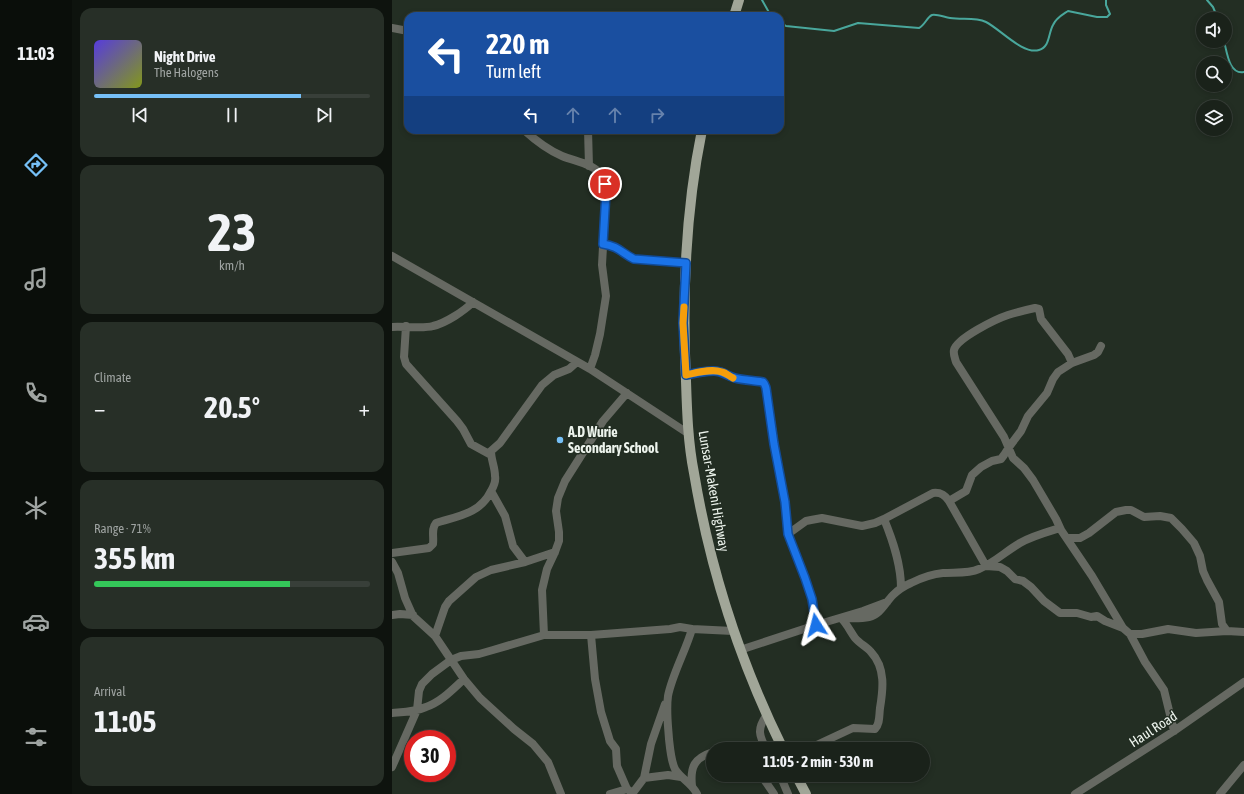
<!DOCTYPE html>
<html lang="en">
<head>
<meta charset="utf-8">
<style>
  :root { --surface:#1a221a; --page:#272f27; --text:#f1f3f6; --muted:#9fa4a2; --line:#383f39; --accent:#76c0f7 }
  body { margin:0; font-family:"Asap Condensed",sans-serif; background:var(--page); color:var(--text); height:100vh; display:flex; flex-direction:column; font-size:15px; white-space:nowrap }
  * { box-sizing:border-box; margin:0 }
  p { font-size:13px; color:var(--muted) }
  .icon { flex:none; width:22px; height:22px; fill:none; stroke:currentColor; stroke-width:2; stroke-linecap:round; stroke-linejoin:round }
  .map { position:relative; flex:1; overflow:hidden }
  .details { display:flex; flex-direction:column; gap:8px; padding:8px; background:#0e130e; width:320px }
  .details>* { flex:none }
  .top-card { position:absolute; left:12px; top:12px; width:380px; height:122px; border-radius:12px; box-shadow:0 2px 6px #0003,0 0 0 1px var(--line); background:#1a4fa0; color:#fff; overflow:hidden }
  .buttons { position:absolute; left:804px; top:12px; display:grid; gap:8px }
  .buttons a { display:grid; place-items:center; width:36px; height:36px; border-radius:50%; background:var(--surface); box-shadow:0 2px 6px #0003,0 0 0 1px var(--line); font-size:20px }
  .speed { position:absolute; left:12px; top:730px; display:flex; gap:8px; font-size:20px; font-weight:700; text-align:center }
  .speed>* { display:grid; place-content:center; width:52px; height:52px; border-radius:50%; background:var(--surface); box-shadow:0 2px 6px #0003,0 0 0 1px var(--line); line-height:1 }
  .speed .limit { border:6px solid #d22; background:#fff; color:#111 }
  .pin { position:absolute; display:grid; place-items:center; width:34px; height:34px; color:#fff; margin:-17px; border:2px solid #fff; border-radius:50%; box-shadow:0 1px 4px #0007 }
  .me { position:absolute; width:44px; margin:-22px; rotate:351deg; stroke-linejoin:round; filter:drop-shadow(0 0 3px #0008) }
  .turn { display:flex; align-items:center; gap:14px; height:84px; padding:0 16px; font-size:18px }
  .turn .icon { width:52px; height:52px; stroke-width:2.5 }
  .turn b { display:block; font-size:28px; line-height:34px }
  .lanes { display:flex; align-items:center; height:38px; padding:0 16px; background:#0003; justify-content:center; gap:20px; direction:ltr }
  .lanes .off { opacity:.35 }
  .big { font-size:30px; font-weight:700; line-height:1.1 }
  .details .tile { flex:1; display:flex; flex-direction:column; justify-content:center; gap:6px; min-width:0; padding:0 14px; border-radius:12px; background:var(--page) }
  .details .dial { align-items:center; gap:0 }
  .dial b { font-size:52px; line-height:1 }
  .song { display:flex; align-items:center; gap:12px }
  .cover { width:48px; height:48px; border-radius:6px; background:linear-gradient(135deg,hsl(250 70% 55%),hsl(70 70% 35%)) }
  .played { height:4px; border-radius:2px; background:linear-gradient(90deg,var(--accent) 75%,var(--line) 75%) }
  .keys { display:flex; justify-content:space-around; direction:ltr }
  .heat { display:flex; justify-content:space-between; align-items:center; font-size:22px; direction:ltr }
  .charge { height:6px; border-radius:3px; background:linear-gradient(90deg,#34c759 71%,var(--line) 0) }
  .trip { position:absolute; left:314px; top:742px; width:224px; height:40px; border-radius:20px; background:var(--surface); box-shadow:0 2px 6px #0003,0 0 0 1px var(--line); font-weight:700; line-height:40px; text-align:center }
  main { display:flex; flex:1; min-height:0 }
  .menu { display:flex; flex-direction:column; width:72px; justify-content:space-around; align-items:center; background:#0a0e0a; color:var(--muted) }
  .menu .icon { width:28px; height:28px }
  .menu .active { color:var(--accent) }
  .menu b { font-size:18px; color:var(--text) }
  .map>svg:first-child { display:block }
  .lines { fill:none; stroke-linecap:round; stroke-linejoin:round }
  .stream { stroke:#49a79c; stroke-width:2 }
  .minor { stroke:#666962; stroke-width:8 }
  .major { stroke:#a1a698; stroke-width:10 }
  .route-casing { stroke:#114b97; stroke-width:10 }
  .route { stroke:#1a73e8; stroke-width:7 }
  .slow { stroke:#f59e0b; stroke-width:7 }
  .poi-dot { fill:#76c0f7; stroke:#232e23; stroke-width:1.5 }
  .labels { text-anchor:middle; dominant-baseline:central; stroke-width:3; stroke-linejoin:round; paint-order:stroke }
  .poi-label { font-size:14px; font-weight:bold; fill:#edf4ed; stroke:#232e23; text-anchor:start }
  .street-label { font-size:14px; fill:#edf4ed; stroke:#232e23 }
</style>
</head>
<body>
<main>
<nav class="menu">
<b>11:03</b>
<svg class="icon active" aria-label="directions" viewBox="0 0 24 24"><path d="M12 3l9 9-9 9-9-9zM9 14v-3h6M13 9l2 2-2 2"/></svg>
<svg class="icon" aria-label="music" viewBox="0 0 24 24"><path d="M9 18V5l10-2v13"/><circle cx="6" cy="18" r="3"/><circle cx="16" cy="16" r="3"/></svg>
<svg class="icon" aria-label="phone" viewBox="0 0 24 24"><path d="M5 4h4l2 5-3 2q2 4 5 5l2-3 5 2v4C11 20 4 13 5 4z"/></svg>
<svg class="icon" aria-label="climate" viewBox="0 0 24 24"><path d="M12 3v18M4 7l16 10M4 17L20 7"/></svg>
<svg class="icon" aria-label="car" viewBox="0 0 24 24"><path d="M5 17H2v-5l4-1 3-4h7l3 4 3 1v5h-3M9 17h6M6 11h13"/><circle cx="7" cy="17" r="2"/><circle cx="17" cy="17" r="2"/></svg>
<svg class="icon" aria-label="filters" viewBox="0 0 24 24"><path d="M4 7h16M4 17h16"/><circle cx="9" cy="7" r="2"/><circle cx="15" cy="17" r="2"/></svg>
</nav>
<section class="details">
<div class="tile">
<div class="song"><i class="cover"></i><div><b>Night Drive</b><p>The Halogens</p></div></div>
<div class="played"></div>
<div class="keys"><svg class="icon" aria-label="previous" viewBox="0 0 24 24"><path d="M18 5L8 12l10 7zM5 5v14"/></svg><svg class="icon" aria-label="pause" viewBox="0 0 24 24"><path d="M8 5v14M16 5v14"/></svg><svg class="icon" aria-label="next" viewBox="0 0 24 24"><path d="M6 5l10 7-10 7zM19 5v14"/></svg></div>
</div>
<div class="tile dial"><b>23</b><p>km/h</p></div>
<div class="tile"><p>Climate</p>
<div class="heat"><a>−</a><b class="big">20.5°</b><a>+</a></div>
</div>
<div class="tile"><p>Range · 71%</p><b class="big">355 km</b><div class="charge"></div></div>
<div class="tile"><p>Arrival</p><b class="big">11:05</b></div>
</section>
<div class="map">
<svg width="852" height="794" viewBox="0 0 852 794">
  <rect width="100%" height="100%" fill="#232e23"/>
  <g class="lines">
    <path class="stream" d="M370,0L379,16
      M815,0L821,7L826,19
      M388,22L394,26L442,31L466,23L527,28C533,25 535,17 540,15C545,14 552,17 558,18C570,20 583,17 594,22C608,29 631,55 647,50C658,47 656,34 661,25C664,18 670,15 676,11L705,17H715L718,14L714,5V0
      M832,41C835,52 837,75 852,72"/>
    <path class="minor" d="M0,28L16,31
      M132,130C143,140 156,150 170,156C182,161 198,163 207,172C213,178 213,185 214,192L210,265L214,296L208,334L203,355L198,369
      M196,130L197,166
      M211,245C226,246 230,253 242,259L294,263
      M0,256L198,369L297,434
      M14,326L12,357L14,364L65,421L71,429L79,444L99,455
      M0,327C11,326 32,329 41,326C54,323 72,311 81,302
      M680,363L676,354L649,319L647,309L643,308C634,310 625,312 616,315C604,319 565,338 562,350C561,354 563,358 564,362L612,437L621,458L632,468L641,480L664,519L669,530L700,576L731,628L738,634L753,662L772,690L782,731
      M294,375L320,371H326L331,372L344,379L369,381L372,384L374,387L384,454L393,502L396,534L413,578L420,599L424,625L348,650
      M99,491L113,516L121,546L133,562
      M557,501L574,491L580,475L589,467L600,461L609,459L612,455L617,447L629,431L636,416L655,393L661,379L666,372L680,363L702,355L706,352L709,346
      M492,519L541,493C549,492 553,495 557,501L594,566L608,567L615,571L623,579L631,581L639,587L652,601L668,613H685L699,617L705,616L713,621L731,628
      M396,534L414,521L419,520L430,518L470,526L483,523L492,519C501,541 509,564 509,588
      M675,538H688L697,533L724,512L734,510H739L752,517L768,516L779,518L790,529L802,543L808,556L811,571L815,580L827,602L830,624L835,631
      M0,553L37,548L41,544C42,536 39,529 44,523C66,516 88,514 99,491C102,486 104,481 103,476C103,467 99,460 99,451L108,443L150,385L162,375L177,369L185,362
      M0,562L6,573L13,598L21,616L43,636L72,679L88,698L122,729L141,744L156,762L169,794
      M0,615L8,614L21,615
      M449,618C458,618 468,619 477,617C489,614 493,603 501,595C506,590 512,586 519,583C529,578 539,574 551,573C562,572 576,574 587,569C602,563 614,551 628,543C640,536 655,532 668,528
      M424,625L471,611L495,602
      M738,634H750L776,629L804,633L835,631L852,632
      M152,635L150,590L155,569L163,552L167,541V532L164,511L166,498L173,481L211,421L235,393
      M199,635L203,679L209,712L218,741L224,749L225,766L235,789L241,793
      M43,636L53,607L57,601L84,577L99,570L133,562L163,552
      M0,713C12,712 23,712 34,707C49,702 61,689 72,679
      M374,716C365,729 367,735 374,749
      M416,749L461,728L483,729C488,724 487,716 488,708C491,690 494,668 479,652C475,647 468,644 463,638C458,631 455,624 449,618
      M0,767L25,710L27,691L30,684L40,674L59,660L69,656L87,654L101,650L152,635H199L278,629L288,627L300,629
      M369,775L382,794
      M388,775L396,794
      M252,778L276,775L289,777
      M300,786C298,767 302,758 321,752
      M218,794L235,789
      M240,794L252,778L259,744L273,704
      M305,794C300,783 289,779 283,769C279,761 278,748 277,739C276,725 274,710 276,696C280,675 294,650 300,629L341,631
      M683,794L782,731L852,682
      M828,794L852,765"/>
    <path class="major" d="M342,16L347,0
      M310,130C293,213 290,297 294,381C295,412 296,443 302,473C318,569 348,662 391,749
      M404,775L414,794"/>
  </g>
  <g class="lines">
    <g class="route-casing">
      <path id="route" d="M213,184L214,192L211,244C226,246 230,253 242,259L294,263L291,323L294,375C303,373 313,371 322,371C330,371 335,376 343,378C349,380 368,381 371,382C373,384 373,385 374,388L382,444L393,502L396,534L413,578L420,599L424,625"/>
    </g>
    <use href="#route" class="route"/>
    <path class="slow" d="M292,307L291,323L294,375C304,373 319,368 330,372C334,373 337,376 341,378"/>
  </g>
  <circle class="poi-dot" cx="168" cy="440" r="4"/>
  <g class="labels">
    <g class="poi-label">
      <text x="176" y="432">A.D Wurie<tspan x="176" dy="16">Secondary School</tspan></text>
    </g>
    <g class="street-label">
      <text transform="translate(322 491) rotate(80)">Lunsar-Makeni Highway</text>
      <text transform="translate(761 729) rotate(-33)">Haul Road</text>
    </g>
  </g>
</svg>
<div class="buttons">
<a><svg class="icon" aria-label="sound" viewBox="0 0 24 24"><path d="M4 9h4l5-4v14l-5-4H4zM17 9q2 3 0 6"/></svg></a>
<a><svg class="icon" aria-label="search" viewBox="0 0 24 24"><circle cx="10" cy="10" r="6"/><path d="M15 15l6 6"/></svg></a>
<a><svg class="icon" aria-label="layers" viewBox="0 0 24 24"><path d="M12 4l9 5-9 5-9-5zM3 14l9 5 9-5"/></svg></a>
</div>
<div class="speed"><div class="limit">30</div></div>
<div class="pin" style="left:213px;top:184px;background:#d93025"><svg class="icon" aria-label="arrive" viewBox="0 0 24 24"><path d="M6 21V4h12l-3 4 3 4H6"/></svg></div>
<svg class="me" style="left:424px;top:625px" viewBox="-20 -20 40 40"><path d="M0-17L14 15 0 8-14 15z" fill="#1a73e8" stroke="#fff" stroke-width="4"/></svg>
<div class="trip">11:05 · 2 min · 530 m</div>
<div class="top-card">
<div class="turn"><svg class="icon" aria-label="left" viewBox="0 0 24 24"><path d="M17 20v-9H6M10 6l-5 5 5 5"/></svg><div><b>220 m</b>Turn left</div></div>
<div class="lanes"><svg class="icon" aria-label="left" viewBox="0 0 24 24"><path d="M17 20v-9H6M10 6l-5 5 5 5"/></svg><svg class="icon off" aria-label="ahead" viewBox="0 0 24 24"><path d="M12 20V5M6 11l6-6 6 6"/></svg><svg class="icon off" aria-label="ahead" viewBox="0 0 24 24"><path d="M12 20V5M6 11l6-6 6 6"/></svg><svg class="icon off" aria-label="right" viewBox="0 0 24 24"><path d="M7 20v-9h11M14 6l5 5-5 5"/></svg></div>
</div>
</div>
</main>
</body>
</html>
